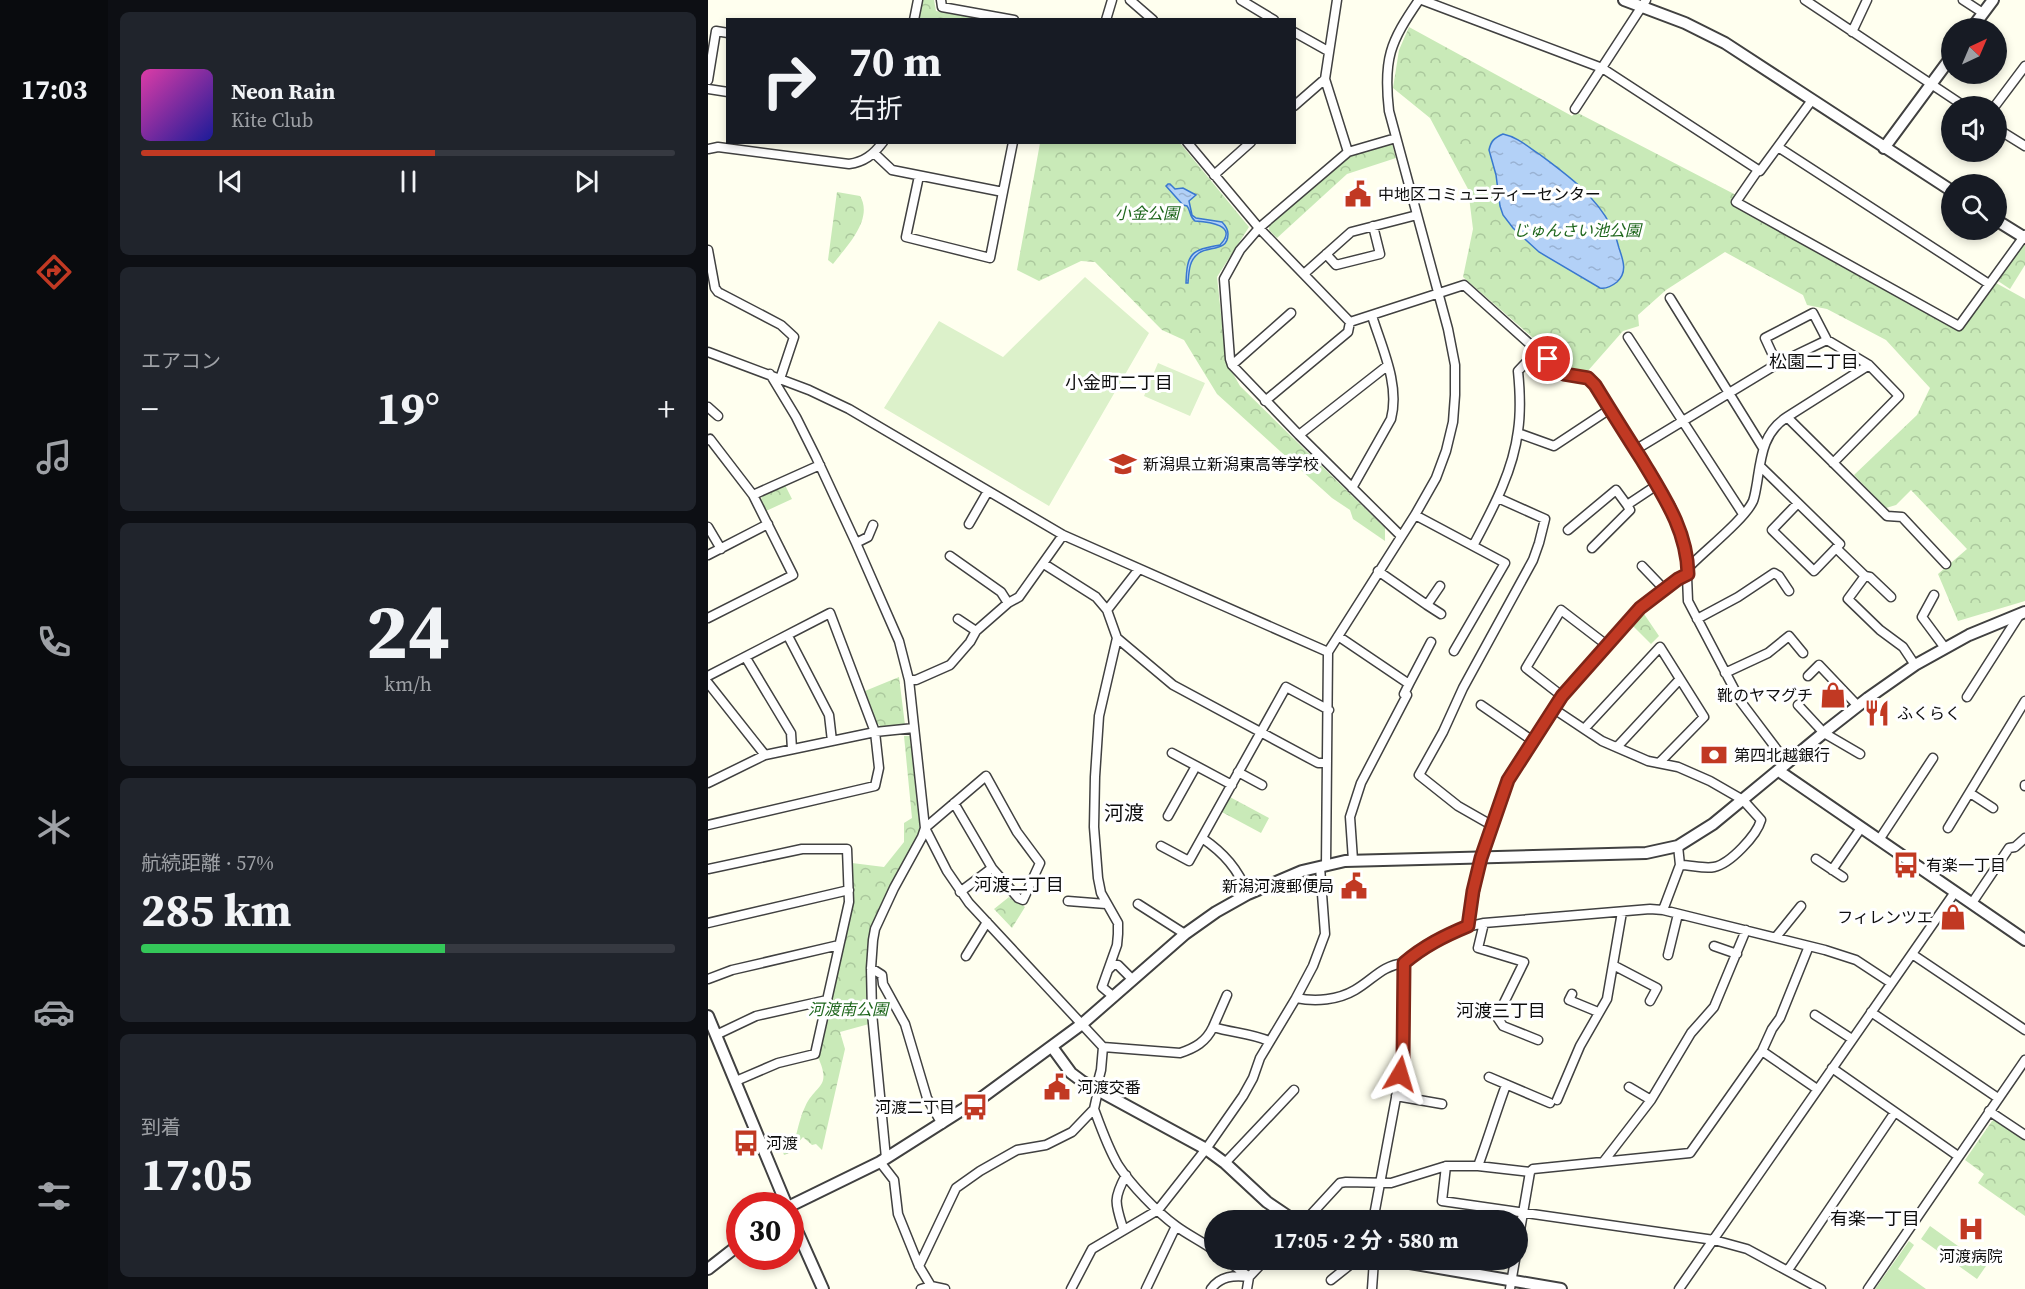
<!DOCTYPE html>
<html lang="ja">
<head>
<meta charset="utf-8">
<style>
  :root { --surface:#171b24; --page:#20242c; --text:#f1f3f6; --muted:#9ea1a6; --line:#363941; --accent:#c13923 }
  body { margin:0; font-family:"Source Serif 4","Noto Sans JP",serif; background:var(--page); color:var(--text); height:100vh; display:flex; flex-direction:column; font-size:22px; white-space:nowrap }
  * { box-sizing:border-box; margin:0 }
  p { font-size:20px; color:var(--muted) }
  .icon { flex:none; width:33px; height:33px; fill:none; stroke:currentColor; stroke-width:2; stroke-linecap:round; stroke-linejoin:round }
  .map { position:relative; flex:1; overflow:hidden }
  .details { display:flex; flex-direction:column; gap:12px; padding:12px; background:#0d0f14; width:600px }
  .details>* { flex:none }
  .guide { position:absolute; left:18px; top:18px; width:570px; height:126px; border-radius:0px; box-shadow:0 3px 9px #0003; background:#171b24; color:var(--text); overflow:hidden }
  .needle { width:39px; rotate:44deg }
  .tools { position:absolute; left:1233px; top:18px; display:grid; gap:12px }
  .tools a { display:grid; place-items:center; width:66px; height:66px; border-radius:50%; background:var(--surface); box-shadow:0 3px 9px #0003; font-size:30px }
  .speed { position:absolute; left:18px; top:1192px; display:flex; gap:12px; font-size:30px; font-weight:700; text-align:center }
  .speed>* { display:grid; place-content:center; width:78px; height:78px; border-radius:50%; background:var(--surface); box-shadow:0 3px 9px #0003; line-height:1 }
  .speed .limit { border:9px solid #d22; background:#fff; color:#111 }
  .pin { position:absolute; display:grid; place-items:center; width:51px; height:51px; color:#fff; margin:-26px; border:3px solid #fff; border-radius:50%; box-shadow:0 2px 6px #0007 }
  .me { position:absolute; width:66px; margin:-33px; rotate:7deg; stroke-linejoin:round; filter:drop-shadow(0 0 4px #0008) }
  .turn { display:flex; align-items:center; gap:21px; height:126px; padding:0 24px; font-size:27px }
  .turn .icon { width:78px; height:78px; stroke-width:2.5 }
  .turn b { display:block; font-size:42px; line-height:51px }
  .big { font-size:45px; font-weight:700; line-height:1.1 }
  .details .tile { flex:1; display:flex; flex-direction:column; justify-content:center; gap:9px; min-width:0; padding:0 21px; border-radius:9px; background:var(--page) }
  .details .dial { align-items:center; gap:0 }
  .dial b { font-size:78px; line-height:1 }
  .song { display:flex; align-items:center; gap:18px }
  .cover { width:72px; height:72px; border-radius:9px; background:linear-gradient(135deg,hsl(320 70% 55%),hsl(240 70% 35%)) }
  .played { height:6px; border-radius:3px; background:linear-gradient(90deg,var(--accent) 55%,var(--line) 55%) }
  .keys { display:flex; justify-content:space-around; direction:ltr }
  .heat { display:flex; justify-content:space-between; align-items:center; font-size:33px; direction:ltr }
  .charge { height:9px; border-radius:4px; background:linear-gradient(90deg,#34c759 57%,var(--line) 0) }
  .trip { position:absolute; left:496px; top:1210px; width:324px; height:60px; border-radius:30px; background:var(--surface); box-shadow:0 3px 9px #0003; font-weight:700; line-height:60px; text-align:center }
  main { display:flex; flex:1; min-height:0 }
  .menu { display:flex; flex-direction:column; width:108px; justify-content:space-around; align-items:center; background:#090b0e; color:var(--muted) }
  .menu .icon { width:42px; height:42px }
  .menu .selected { color:var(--accent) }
  .menu b { font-size:27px; color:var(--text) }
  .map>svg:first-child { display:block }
  .park { fill:url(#park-crowns) }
  .garden { fill:#c9eab8 }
  .pitch { fill:#dcf1ca }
  .water { fill:url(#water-ripples); stroke:#3978cf; stroke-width:1.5 }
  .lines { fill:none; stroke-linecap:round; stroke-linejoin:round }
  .minor-casing { stroke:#414141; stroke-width:11 }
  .tertiary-casing { stroke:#414141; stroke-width:14 }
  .minor { stroke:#fff; stroke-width:8 }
  .tertiary { stroke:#fff; stroke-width:10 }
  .route-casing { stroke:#7d2517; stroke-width:15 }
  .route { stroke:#c13923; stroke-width:10 }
  .labels { text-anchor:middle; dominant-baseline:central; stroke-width:6; stroke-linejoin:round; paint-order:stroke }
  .poi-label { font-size:16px; fill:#0e0e0e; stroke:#fff; text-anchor:start }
  .park-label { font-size:16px; font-style:italic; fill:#1f671d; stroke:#fff }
  .neighbourhood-label { font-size:18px; fill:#0e0e0e; stroke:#fff }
  .quarter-label { font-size:20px; fill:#0e0e0e; stroke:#fff }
</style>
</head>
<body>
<main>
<nav class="menu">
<b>17:03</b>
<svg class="icon selected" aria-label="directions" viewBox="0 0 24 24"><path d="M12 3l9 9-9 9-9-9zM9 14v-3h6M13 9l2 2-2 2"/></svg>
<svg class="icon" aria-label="music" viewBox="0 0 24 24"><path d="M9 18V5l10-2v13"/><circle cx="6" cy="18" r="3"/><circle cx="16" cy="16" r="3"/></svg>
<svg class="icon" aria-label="phone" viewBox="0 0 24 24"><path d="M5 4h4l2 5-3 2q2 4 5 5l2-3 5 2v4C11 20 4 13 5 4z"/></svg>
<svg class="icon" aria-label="climate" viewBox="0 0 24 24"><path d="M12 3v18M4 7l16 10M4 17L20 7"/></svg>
<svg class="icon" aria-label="car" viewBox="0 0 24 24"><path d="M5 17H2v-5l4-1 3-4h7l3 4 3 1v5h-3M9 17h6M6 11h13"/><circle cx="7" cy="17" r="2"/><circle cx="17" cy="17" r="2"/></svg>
<svg class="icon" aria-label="filters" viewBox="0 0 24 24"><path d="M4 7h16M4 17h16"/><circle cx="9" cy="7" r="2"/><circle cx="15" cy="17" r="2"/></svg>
</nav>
<section class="details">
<div class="tile">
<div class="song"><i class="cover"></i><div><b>Neon Rain</b><p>Kite Club</p></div></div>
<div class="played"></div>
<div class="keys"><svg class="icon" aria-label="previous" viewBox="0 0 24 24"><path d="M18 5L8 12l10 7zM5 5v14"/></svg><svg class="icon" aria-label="pause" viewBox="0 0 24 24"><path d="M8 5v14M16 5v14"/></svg><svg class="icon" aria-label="next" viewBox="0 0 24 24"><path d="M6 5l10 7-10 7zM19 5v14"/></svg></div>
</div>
<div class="tile"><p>エアコン</p>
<div class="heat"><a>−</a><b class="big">19°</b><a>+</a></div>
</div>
<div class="tile dial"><b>24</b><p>km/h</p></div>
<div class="tile"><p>航続距離 · 57%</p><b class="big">285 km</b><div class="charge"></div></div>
<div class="tile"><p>到着</p><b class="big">17:05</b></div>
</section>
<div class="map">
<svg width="1317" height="1289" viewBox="0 0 1317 1289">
  <defs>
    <pattern id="park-crowns" width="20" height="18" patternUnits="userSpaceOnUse" patternTransform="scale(1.5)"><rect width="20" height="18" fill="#c9eab8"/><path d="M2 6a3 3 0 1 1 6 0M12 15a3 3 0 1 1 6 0" fill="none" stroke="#abc89d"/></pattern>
    <pattern id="water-ripples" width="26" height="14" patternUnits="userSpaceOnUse" patternTransform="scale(1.5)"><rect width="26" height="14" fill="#b3d1f7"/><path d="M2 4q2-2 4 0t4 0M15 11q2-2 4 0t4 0" fill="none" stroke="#99b2d3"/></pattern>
  </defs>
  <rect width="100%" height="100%" fill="#ffffef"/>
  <path class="park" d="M212,0H226L228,11L277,19L209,20Z
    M701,27L864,116L868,112L1028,195L1023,203L1250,331H1253L1288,283L1317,299V601L1250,621L1230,574L1259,549L1203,490L1188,505L1178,508L1146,475L1209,415L1222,388L1178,340L1119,309L1099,305L1095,295L1017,252L958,290L930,315L931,326L915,331L878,373H865L855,369L832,344L755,277L765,229L760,189L722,118L685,88L691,50Z
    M332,143H472L541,227L509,277L518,361L532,386L677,528V541L645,519L642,510L624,498L509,394L476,340L454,330L387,262L373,261L331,281L309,270Z
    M684,144L688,158L639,174L569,238L561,230V225L641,156Z
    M129,192L152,196C166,219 138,247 125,264L120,260Z
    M1317,242V265L1302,289L1290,281Z
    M77,485L84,499L58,511L53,500L54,496Z
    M932,608L951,636L943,644L921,622Z
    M191,677L197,725L173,727L169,723L157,691Z
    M196,736H202L212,830L163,928L159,970L161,1024L132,1032L137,1049L114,1150L108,1144L104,1145L95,1137L81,1153L76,1155L73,1146L87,1139C90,1129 92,1117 97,1107C108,1083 124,1089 110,1057L144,890V863L176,867L196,842V823L204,818Z
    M520,796L561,818L553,833L512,811Z
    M301,897L308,903L310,902L317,907L304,928L286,909Z
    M1288,1119L1317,1139V1216L1270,1183L1276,1174L1257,1160L1284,1121Z"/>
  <path class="garden" d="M1222,1226L1278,1266L1269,1279L1213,1239Z
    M1201,1241L1206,1245L1190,1269L1218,1289H1167Z"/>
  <path class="pitch" d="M377,277L441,333L341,506L176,408L231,321L295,357Z
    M450,363L497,383L482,416L436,396Z"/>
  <path class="water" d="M795,134C809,137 819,146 831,154C858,174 887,195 903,226C907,232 909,241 911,248C915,260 920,272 909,282C904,286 898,289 892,288L831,252L805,228L795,215L792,206L788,175L781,150C783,141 786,138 795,134Z
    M460,184H462L467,189L475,188L488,195L481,201L484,215L488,218L514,222C518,226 520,229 520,234C520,252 501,246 491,253C481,260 481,271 480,283H478C479,253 483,250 512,245C531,225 501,222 487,221C481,216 483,211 479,206L475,205L458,186Z"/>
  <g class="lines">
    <g class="minor-casing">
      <path id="minor" d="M233,0L234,7L306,20
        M422,0L445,20
        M533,0L566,20
        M629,0L617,79L640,152
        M714,0L894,68L1052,171L1104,100
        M1097,0L1256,106
        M1255,0L1275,13
        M206,20L210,0
        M398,20L404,0
        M586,32L620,51
        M1144,32L1159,0
        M0,80L8,31L20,33
        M0,89L20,92
        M586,106L617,79
        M1287,106L1317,66
        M867,109L938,0
        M1288,128L1317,146
        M688,138L640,152L551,228L532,250L516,279L522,359L524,365L591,435L693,536
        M479,142L551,228L642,322L756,285L852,371C863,378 874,375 885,381L963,507L972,530L978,552L980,601L1033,702L1079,763
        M1070,147L1281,284
        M0,149L10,147L141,164C156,162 165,155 175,142
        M166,153L184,170L295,192L305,142
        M1050,170L1028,202L1251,326L1317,235
        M506,175L543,142
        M211,176L198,237L282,258L295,192
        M0,250L7,288L10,292L73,325L86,337L72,379
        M618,254L628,265L672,254L665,226
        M597,273L643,232L709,215
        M962,298L1055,448
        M920,337L1035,514
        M0,352L101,390L141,409L355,535L620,652
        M1069,364L1119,340
        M524,365L583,313
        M1161,365L1079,417L1179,516L1194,517L1238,564
        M62,374L88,417L108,457L148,543L191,641L201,680L217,828L214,837L186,888L167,929L165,940L163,968L164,1013L178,1158
        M557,401L640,332L642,322
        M0,407L10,416
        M810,433L846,446L902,409
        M591,435L679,366
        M0,440L2,439L45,495L85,575L0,618
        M927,450L1069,364L1057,338L1105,313L1119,340L1161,365L1191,396L1125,463
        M1052,466L1132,544L1106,571L1064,530L1090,503
        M644,488L683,419C692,385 674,348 664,316
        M45,495L112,465
        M707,515L797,563L746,651
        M261,524L280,491
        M0,527L13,549
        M860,530L908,490L919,505
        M148,543L160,537L165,525
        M765,546C784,510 805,472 810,431C813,411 812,391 810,371L830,350
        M884,548L922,510L919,505L949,485
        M1128,548L1157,576L1140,599L1172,630L1195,647L1207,665
        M0,555L60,524
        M242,556L293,592L300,603
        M336,564L388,597L399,610L409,638L391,716L387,777L386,827L390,878L393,893L410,923V934L409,945L394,987L406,997
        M934,566L956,589
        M980,568C995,552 1037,519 1045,501C1047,496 1048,488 1049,483C1053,457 1055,432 1079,417
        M670,571L719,605L732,586
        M1157,576L1162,577L1183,597
        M1226,595L1214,617L1237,648
        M719,605L733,614
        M399,610L431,569
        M250,619L268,631
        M989,619L1030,597L1066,573L1071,576L1081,591
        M80,636L121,715L124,741
        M630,636L701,684L696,694L699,695L653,783L642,817L645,860
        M409,638L465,685L610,763H618
        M38,658L83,733L84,749
        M1017,673L1060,653L1081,636L1095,653
        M0,676L122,613L167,732L171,768L167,786L0,825
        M1100,676L1111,665L1150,706
        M201,680H208L242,665L262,642L268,631L300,603L311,597L355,535
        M0,683L57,755
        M701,684L723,642
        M854,696L818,668L853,610L900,646
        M1259,697L1312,614
        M773,705L825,741
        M1090,705L1116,733L1152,754
        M846,709L894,741L940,761L970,767L1002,781L1035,800L1053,820C1049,835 1022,864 1006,867C996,869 983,865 972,865
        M877,728L952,647L996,717L951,763
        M909,747L972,679
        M464,753L524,785
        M530,772L554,785
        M0,783L57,755L167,732L206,728
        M1317,785V786
        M1262,793L1285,808
        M246,803L284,868L310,898L315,900L332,863L309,832L278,776L217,828L239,871L261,903L395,1047L393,1070L388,1089
        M460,816L488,766
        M785,826L750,806L711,775L735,732L755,688L825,560L831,543L837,519L790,498
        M1240,828L1317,701
        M494,838C516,853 530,869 540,894
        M1171,840L1225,758
        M453,846L481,861L578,687L621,710
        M774,857L800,780L854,696L932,608L970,579L980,574
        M1108,859L1135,877
        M618,866L620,652L707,515L728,478L738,451L745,422L747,395V365L740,329L681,111C675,59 682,42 711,0
        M0,869L94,849H139L141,902L107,1054L70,1063L28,1081
        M1124,870L1153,828
        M252,892L284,868
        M360,901L398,904
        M1264,903L1301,848L1307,847L1317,838
        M430,904L477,934
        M955,910L972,865L970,846
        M0,923L141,890
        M776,923L770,948L816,962L789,1017L795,1026L830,1040
        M760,926L773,858
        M1068,937L1093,906
        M1006,946L1029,954
        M1204,954L1317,1030
        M960,955L970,914
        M258,956L279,922
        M905,965L949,988L942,1001
        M163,968L174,975L175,984L197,1024L219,1098L234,1124
        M401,969L405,965H410L425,980
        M0,979L24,970L131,945
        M864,994L861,1000L890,1012
        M588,998C608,1002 630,1000 647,990C666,979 673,966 696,963
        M1163,1012L1290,1098
        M1107,1015L1144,1039
        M505,1027L519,995
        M8,1035L48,1016L119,1000
        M395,1047L472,1053C487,1048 498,1042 505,1027C525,1033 542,1033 561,1041
        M1054,1051L1109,1089
        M1124,1068L1250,1156
        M781,1077L842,1103
        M921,1087L943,1100
        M688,1096L734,1104
        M849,1100L872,1046L899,999L914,912
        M386,1109C393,1128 400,1148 410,1165C423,1185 449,1212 468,1226C480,1235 495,1242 507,1251
        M1281,1111L1317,1135
        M896,1161L943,1100L983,1033L1006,1007L1038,930
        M172,1162L186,1180L190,1214L211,1266L223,1286
        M517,1163L586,1090
        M738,1166L734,1201L1006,1240L1039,1249L1113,1289
        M770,1166C780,1139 788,1112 798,1085
        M597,1221L632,1183L638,1182L683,1183L738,1166H770L822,1172L825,1169L982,1153L1054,1051L1064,1029L1072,1018L1101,946
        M665,1221L695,1060L696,963C720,943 745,929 776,923L942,909L955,910L1117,950L1148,960L1183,983
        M415,1228C407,1203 405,1199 418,1175
        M810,1242L822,1172
        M519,1260L541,1277L557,1260
        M211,1266L248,1188L272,1171L309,1150L338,1145L364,1132L386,1109L390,1091
        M1080,1270L1187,1112
        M623,1280L648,1260
        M213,1289L223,1286L237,1289
        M363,1289L384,1249L450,1210L498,1149L535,1096L545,1078L552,1058L588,998L605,966L617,934L612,867
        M438,1289L468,1226
        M503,1289C512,1276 526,1275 541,1277L539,1289
        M664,1289L666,1260
        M802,1289L807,1260
        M971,1289L1247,892
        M1160,1289L1317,1060"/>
    </g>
    <g class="tertiary-casing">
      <path id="tertiary" d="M916,0L977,23L1017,43L1244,191
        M1264,28L1285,0
        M1176,148L1244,56
        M1288,220L1317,238
        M1071,771L1317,940
        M0,1016L79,1206
        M344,1047L363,1073L375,1082L498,1149L517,1163L559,1202L587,1221
        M82,1206L172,1162L276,1096L374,1024L477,934L508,912L540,894L594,871L637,861L938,853L970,846L1005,824L1119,730L1160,698L1207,665L1261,635L1317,612
        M82,1215L115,1289
        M684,1260L853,1289
        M0,1269L32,1244"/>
    </g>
    <use href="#minor" class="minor"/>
    <use href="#tertiary" class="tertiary"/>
  </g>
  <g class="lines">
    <g class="route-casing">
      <path id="route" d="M692,1074L695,1060L696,963C716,946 736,936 760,926L765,891L773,858L800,780L854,696L932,608L970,579L980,574C979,530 956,497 934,460C918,435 903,411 887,385L880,378L856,374L840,359"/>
    </g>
    <use href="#route" class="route"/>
  </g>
  <defs>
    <g id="civic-bare" transform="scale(2.07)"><path d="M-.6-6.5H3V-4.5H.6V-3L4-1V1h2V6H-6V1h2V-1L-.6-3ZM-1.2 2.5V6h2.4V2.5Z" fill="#c13923" stroke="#fff" stroke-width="2.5" paint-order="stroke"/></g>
    <g id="school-bare" transform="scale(2.07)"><path d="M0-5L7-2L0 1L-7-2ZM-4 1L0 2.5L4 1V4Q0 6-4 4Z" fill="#c13923" stroke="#fff" stroke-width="2.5" paint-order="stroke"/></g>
    <g id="shop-bare" transform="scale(2.07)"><path d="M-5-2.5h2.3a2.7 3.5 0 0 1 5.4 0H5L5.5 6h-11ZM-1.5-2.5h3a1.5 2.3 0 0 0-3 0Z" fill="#c13923" stroke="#fff" stroke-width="2.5" paint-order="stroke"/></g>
    <g id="restaurant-bare" transform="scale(2.07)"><path d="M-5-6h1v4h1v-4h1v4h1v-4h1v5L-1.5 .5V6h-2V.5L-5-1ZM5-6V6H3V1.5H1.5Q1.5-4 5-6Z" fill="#c13923" stroke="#fff" stroke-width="2.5" paint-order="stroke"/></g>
    <g id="bank-bare" transform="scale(2.07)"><path d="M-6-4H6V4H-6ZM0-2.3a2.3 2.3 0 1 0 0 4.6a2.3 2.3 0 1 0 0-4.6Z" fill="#c13923" stroke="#fff" stroke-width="2.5" paint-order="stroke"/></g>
    <g id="bus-bare" transform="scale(2.07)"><path d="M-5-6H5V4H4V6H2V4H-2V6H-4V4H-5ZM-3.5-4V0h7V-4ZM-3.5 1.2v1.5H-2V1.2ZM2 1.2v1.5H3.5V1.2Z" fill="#c13923" stroke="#fff" stroke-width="2.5" paint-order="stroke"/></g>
    <g id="hospital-bare" transform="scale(2.07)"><path d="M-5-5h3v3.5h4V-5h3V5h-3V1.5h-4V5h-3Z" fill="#c13923" stroke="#fff" stroke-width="2.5" paint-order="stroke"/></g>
  </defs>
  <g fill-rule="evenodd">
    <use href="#civic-bare" x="650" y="194"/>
    <use href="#school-bare" x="415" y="464"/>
    <use href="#shop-bare" x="1125" y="695"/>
    <use href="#restaurant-bare" x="1169" y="713"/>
    <use href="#bank-bare" x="1006" y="755"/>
    <use href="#bus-bare" x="1198" y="865"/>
    <use href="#civic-bare" x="646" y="886"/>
    <use href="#shop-bare" x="1245" y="917"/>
    <use href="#civic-bare" x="349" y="1087"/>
    <use href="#bus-bare" x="267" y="1107"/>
    <use href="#bus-bare" x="38" y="1143"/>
    <use href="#hospital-bare" x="1263" y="1229"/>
  </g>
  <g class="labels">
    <g class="poi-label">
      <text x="670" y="194">中地区コミュニティーセンター</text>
      <text x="435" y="464">新潟県立新潟東高等学校</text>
      <text x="1105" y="695" text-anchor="end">靴のヤマグチ</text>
      <text x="1189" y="713">ふくらく</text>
      <text x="1026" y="755">第四北越銀行</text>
      <text x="1218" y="865">有楽一丁目</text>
      <text x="626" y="886" text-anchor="end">新潟河渡郵便局</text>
      <text x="1225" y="917" text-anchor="end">フィレンツエ</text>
      <text x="369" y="1087">河渡交番</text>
      <text x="247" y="1107" text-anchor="end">河渡二丁目</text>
      <text x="58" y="1143">河渡</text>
      <text x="1263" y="1256" text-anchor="middle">河渡病院</text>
    </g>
    <g class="park-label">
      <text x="439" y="213">小金公園</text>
      <text x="869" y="230">じゅんさい池公園</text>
      <text x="140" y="1009">河渡南公園</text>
    </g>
    <g class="neighbourhood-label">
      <text x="1106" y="361">松園二丁目</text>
      <text x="411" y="382">小金町二丁目</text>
      <text x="311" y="884">河渡二丁目</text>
      <text x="793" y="1010">河渡三丁目</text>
      <text x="1167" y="1218">有楽一丁目</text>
    </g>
    <g class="quarter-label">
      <text x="416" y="813">河渡</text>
    </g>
  </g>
</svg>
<div class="tools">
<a><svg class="needle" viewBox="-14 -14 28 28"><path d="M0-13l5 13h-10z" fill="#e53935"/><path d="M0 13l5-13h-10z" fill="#9ea1a6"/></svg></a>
<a><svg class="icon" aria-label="sound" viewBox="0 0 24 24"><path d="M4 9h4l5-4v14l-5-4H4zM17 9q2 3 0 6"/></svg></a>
<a><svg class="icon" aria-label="search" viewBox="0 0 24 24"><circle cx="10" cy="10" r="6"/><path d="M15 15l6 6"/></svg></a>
</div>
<div class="speed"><div class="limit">30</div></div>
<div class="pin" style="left:840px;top:359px;background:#d93025"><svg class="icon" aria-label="arrive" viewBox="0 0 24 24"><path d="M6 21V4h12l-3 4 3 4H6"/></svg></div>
<svg class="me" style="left:692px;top:1074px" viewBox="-20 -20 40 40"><path d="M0-17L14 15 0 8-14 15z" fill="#c13923" stroke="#fff" stroke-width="4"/></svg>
<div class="trip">17:05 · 2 分 · 580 m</div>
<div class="guide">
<div class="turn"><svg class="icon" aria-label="right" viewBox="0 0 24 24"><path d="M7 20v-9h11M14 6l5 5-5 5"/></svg><div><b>70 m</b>右折</div></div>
</div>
</div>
</main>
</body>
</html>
